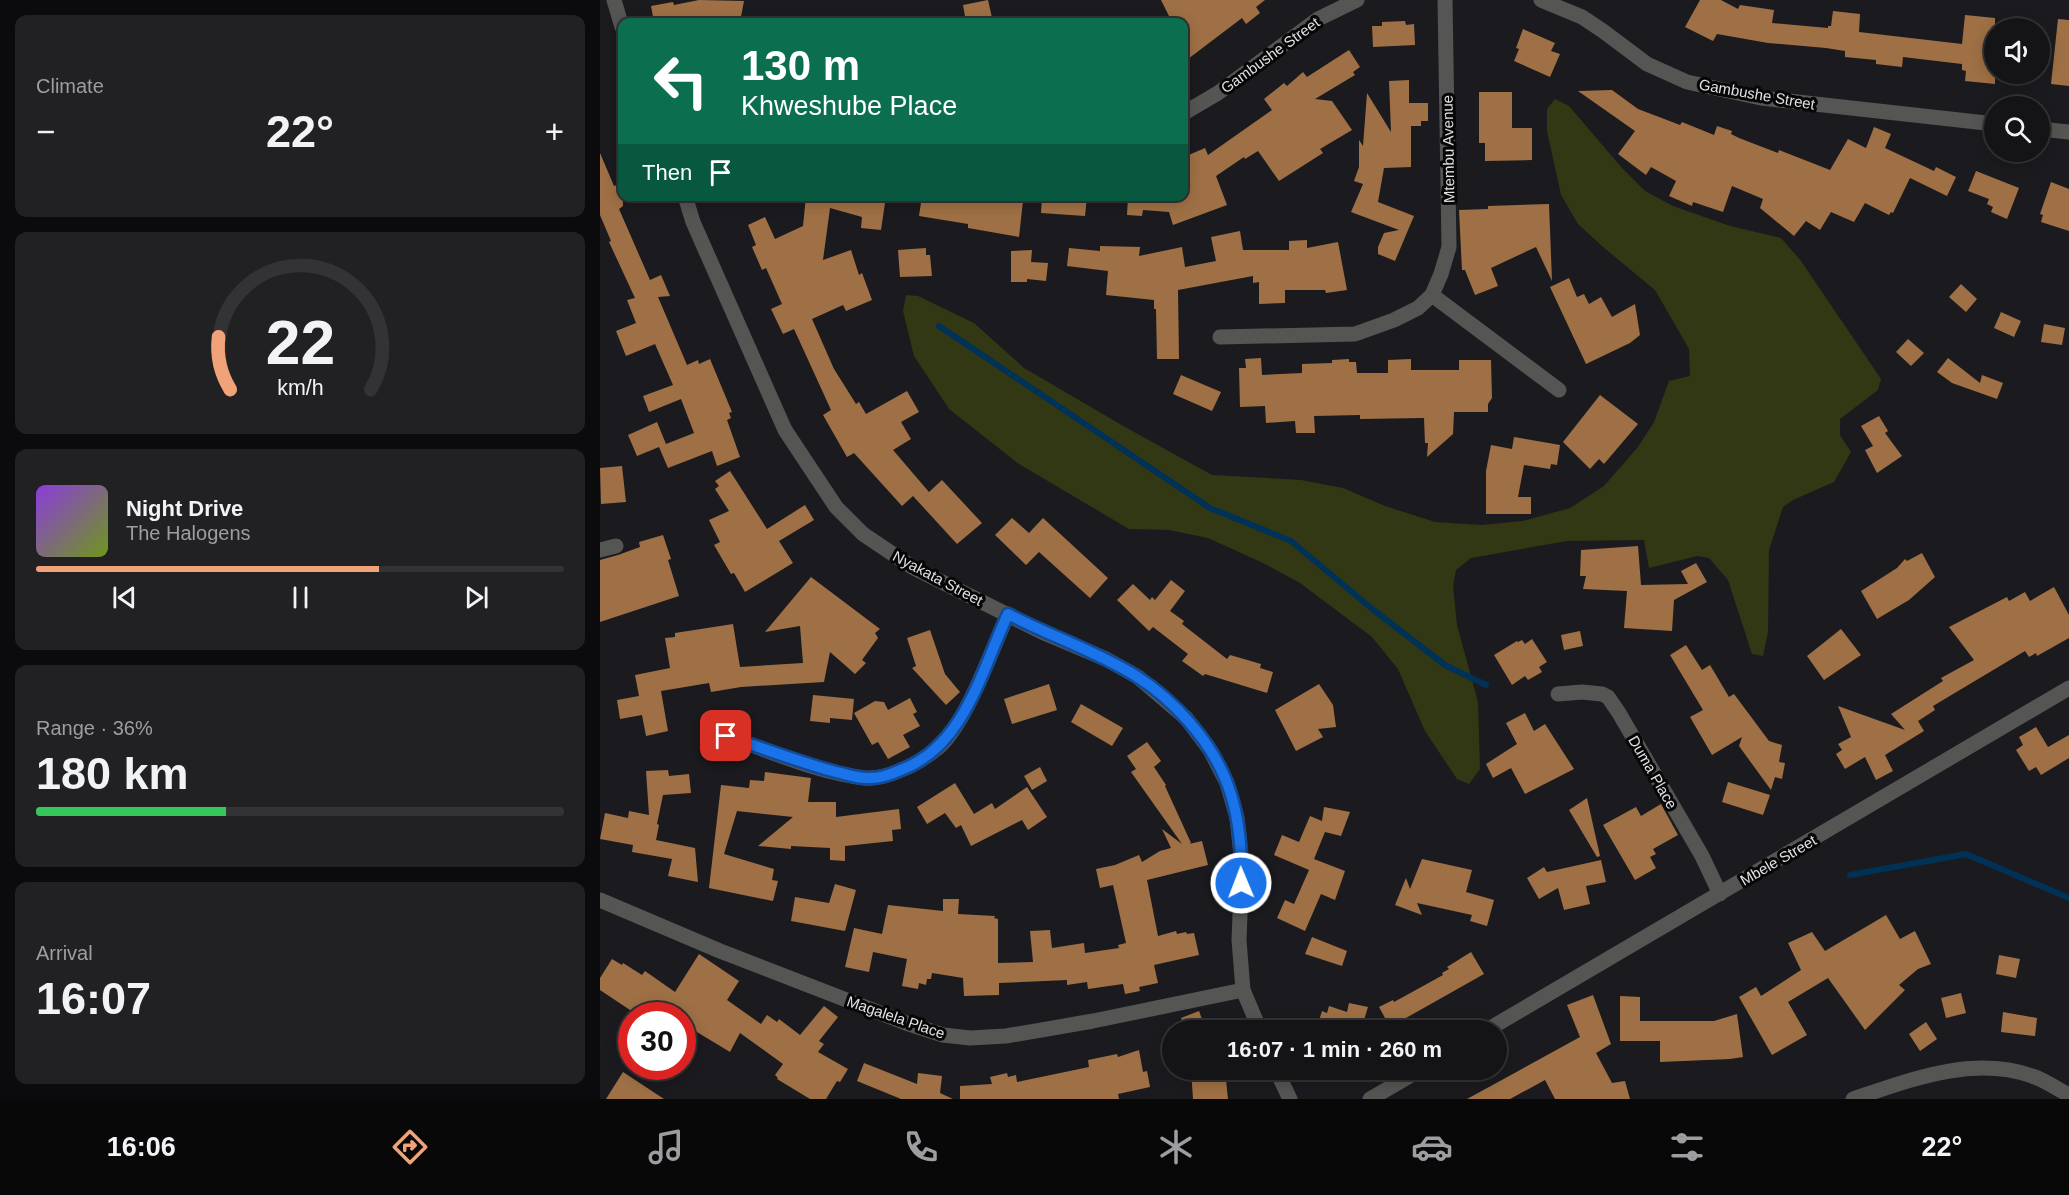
<!DOCTYPE html>
<html lang="en">
<head>
<meta charset="utf-8">
<style>
  :root { --surface:#141417; --page:#212124; --text:#f1f3f6; --muted:#9d9ea1; --line:#333336; --accent:#f0a278 }
  body { margin:0; font-family:Arial,sans-serif; background:var(--page); color:var(--text); height:100vh; display:flex; flex-direction:column; font-size:22px; white-space:nowrap }
  * { box-sizing:border-box; margin:0 }
  p { font-size:20px; color:var(--muted) }
  .icon { flex:none; width:33px; height:33px; fill:none; stroke:currentColor; stroke-width:2; stroke-linecap:round; stroke-linejoin:round }
  .map { position:relative; flex:1; overflow:hidden }
  .side { display:flex; flex-direction:column; gap:15px; padding:15px; background:#0b0b0d; width:600px }
  .side>* { flex:none }
  .hud { position:absolute; left:18px; top:18px; width:570px; height:183px; border-radius:12px; box-shadow:0 3px 15px #0003,0 0 0 2px var(--line); background:#0b6e4f; color:#fff; overflow:hidden }
  .tools { position:absolute; left:1384px; top:18px; display:grid; gap:12px }
  .tools a { display:grid; place-items:center; width:66px; height:66px; border-radius:50%; background:var(--surface); box-shadow:0 3px 15px #0003,0 0 0 2px var(--line); font-size:30px }
  .speed { position:absolute; left:18px; top:1002px; display:flex; gap:12px; font-size:30px; font-weight:700; text-align:center }
  .speed>* { display:grid; place-content:center; width:78px; height:78px; border-radius:50%; background:var(--surface); box-shadow:0 3px 15px #0003,0 0 0 2px var(--line); line-height:1 }
  .speed .limit { border:9px solid #d22; background:#fff; color:#111 }
  .pin { position:absolute; display:grid; place-items:center; width:51px; height:51px; color:#fff; margin:-26px; border-radius:12px; box-shadow:0 3px 9px #0006 }
  .me { position:absolute; width:66px; margin:-33px; rotate:359deg; stroke-linejoin:round; filter:drop-shadow(0 0 4px #0008) }
  .turn { display:flex; align-items:center; gap:21px; height:126px; padding:0 24px; font-size:27px }
  .turn .icon { width:78px; height:78px; stroke-width:2.5 }
  .turn b { display:block; font-size:42px; line-height:51px }
  .then { display:flex; align-items:center; height:57px; padding:0 24px; background:#0003; gap:12px; font-size:22px }
  .big { font-size:45px; font-weight:800; line-height:1.1 }
  .side .tile { flex:1; display:flex; flex-direction:column; justify-content:center; gap:9px; min-width:0; padding:0 21px; border-radius:12px; background:var(--page) }
  .side .dial { align-items:center; gap:0 }
  .dial svg { height:156px; overflow:visible; fill:none; stroke:var(--line); stroke-width:7; stroke-linecap:round; text-anchor:middle }
  .dial text { fill:var(--text); stroke:none }
  .song { display:flex; align-items:center; gap:18px }
  .cover { width:72px; height:72px; border-radius:9px; background:linear-gradient(135deg,hsl(270 70% 55%),hsl(80 70% 35%)) }
  .played { height:6px; border-radius:3px; background:linear-gradient(90deg,var(--accent) 65%,var(--line) 65%) }
  .keys { display:flex; justify-content:space-around; direction:ltr }
  .heat { display:flex; justify-content:space-between; align-items:center; font-size:33px; direction:ltr }
  .charge { height:9px; border-radius:4px; background:linear-gradient(90deg,#34c759 36%,var(--line) 0) }
  .trip { position:absolute; left:562px; top:1020px; width:345px; height:60px; border-radius:30px; background:var(--surface); box-shadow:0 3px 15px #0003,0 0 0 2px var(--line); font-weight:800; line-height:60px; text-align:center }
  .dock { display:flex; height:96px; justify-content:space-around; align-items:center; background:#080809; color:var(--muted) }
  .dock .icon { width:42px; height:42px }
  .dock .current { color:var(--accent) }
  .dock b { font-size:27px; color:var(--text) }
  main { display:flex; flex:1; min-height:0 }
  .map>svg:first-child { display:block }
  .green { fill:#313813 }
  .lines { fill:none; stroke-linecap:round; stroke-linejoin:round }
  .stream { stroke:#003257; stroke-width:6 }
  .building { fill:#9f7045 }
  .street { stroke:#555553; stroke-width:15 }
  .route-casing { stroke:#114b97; stroke-width:15 }
  .route { stroke:#1a73e8; stroke-width:10 }
  .labels { text-anchor:middle; dominant-baseline:central; stroke-width:6; stroke-linejoin:round; paint-order:stroke }
  .street-label { font-size:15px; fill:#e1e1e4; stroke:#060607 }
</style>
</head>
<body>
<main>
<section class="side">
<div class="tile"><p>Climate</p>
<div class="heat"><a>−</a><b class="big">22°</b><a>+</a></div>
</div>
<div class="tile dial"><svg viewBox="0 0 100 80">
<path d="M14 69A42 42 0 1 1 86 69"/>
<path d="M14 69A42 42 0 0 1 8 42" stroke="#f0a278"/>
<text x="50" y="56" font-size="32" font-weight="700">22</text>
<text x="50" y="72" font-size="11">km/h</text>
</svg></div>
<div class="tile">
<div class="song"><i class="cover"></i><div><b>Night Drive</b><p>The Halogens</p></div></div>
<div class="played"></div>
<div class="keys"><svg class="icon" aria-label="previous" viewBox="0 0 24 24"><path d="M18 5L8 12l10 7zM5 5v14"/></svg><svg class="icon" aria-label="pause" viewBox="0 0 24 24"><path d="M8 5v14M16 5v14"/></svg><svg class="icon" aria-label="next" viewBox="0 0 24 24"><path d="M6 5l10 7-10 7zM19 5v14"/></svg></div>
</div>
<div class="tile"><p>Range · 36%</p><b class="big">180 km</b><div class="charge"></div></div>
<div class="tile"><p>Arrival</p><b class="big">16:07</b></div>
</section>
<div class="map">
<svg width="1469" height="1099" viewBox="0 0 1469 1099">
  <rect width="100%" height="100%" fill="#1b1b1f"/>
  <path class="green" d="M955,99L969,106L1022,168L1045,191L1073,206L1130,226L1181,238L1201,261L1281,379L1278,390L1240,419V435L1251,452L1234,482L1193,500L1183,507L1169,550L1168,632L1163,656L1152,654L1128,580L1109,558L1097,556L1049,568L1044,540L967,541L871,558L856,570L853,587L857,625L878,702L880,769L869,784L857,779L825,731L798,669L772,637L700,583L663,563L608,538L569,530L529,529L419,464L349,409L314,356L303,311L306,295L318,296L374,323L424,368L525,427L612,475L701,480L743,488L785,506L835,522L882,525L923,521L970,508L1004,486L1038,447L1054,422L1069,381L1090,376L1089,349L1055,290L1003,247L978,224L961,195L947,131V109Z"/>
  <g class="lines">
    <path class="stream" d="M339,326L610,508L691,541L771,608L845,665L886,685
      M1250,875L1366,854L1469,898"/>
  </g>
  <path class="building" d="M99,0L144,1L140,22L104,18L80,22H54L51,6L73,2L74,5Z
    M388,0L393,22H366L363,5Z
    M561,0H665L656,7L660,13L646,24L642,18L584,62V22H572Z
    M1100,0H1121L1138,9L1140,5L1174,10L1172,23L1228,28V26H1231L1233,11L1260,14L1259,32L1362,44L1365,15L1395,18V84L1365,81L1366,71L1362,70V64L1303,57L1302,67L1276,64V60L1245,57V51L1226,48L1168,43L1117,34L1113,41L1085,27Z
    M1458,19L1469,20V86L1451,84Z
    M805,21L806,25L814,24L815,45L773,47L772,26H782V22Z
    M923,29L955,43L951,51L960,54L950,77L914,61L919,49L916,48Z
    M749,50L760,67L753,72L755,75L715,99L732,101L752,130L720,149L723,153L679,181L658,151L645,159L644,157L616,176L627,205L573,225L569,212L543,210L542,216L527,215L528,196H584V157L605,148L608,155L672,110L664,99L684,83L687,86L703,72L707,77Z
    M809,80V103H828V121H821V126H811V167L784,168L778,202L814,216L795,261L778,254V247L784,233L799,230L751,212L763,184L754,181L759,167V140L763,146L767,93L791,132L789,81Z
    M1012,90L1038,109L1080,125L1082,122L1114,135L1117,126L1132,131L1131,134L1139,138L1178,153L1179,150L1230,170L1248,139L1266,148L1274,127L1291,134L1285,148L1334,171L1336,167L1356,177L1347,196L1310,178L1293,213L1291,212L1289,215L1265,203L1254,222L1231,212L1220,230L1206,221L1194,236L1160,208L1163,199L1132,186L1123,212L1093,202L1092,206L1069,196L1076,181L1051,167L1046,175L1018,154L1035,131L978,91Z
    M879,92H912V128H932V160L885,161V143H879Z
    M0,153L14,186L22,183L23,206L19,209L50,280L61,275L70,296L58,297L87,365L98,360L99,364L110,359L132,412L129,413L131,418L127,420L140,457L117,466L112,451L68,468L59,447L37,456L28,435L57,422L66,444L94,433L81,399L49,412L43,396L73,385L55,344L26,356L16,331L36,323L27,300L35,298L9,242L11,241L0,215Z
    M1376,171L1419,188L1407,219L1391,212L1393,207L1387,204L1389,199L1368,191Z
    M1451,182L1469,189V231L1441,222L1443,215L1440,214Z
    M206,196H286L281,230L261,228L262,217L230,208L223,260L251,250L259,275L262,273L272,300L246,311L243,305L212,319L234,369L256,404L259,402L266,414L307,391L319,412L301,422L311,439L293,450L329,492L342,480L382,523L357,544L313,496L302,506L254,453L247,457L223,415L231,410L194,329L183,334L171,309L182,304L166,268L162,270L152,247L156,245L148,225L165,217L175,239L203,226Z
    M322,196H374L423,201L419,237L368,228V224L319,216Z
    M442,196H487L485,216L441,213Z
    M949,204L952,281L936,247L891,268L898,286L875,295L865,270H862L859,210L888,209V206Z
    M640,231L643,250H689V241L707,240V248L738,242L747,290L726,293L725,290H685V303L659,304V282L653,283V276L578,290L579,359H557L556,309H554V300L506,295L508,271L467,266L469,248L500,251V246L540,247L539,256L582,247L585,267L616,261L611,237Z
    M326,248V255H330L332,276L300,277L298,250Z
    M432,250L431,262L448,263L446,281L427,279V282H411V251Z
    M969,278L977,297L984,294L989,304L1001,297L1012,317L1035,304L1040,335L1030,343L986,364L950,287Z
    M1361,284L1377,299L1366,312L1349,297Z
    M1401,312L1421,321L1414,337L1394,328Z
    M1444,324L1465,328L1462,345L1441,342Z
    M1308,339L1324,353L1311,366L1296,352Z
    M661,358L662,375L702,373V364L732,363V360L749,359V362H756L757,373H788V360L811,359V370H859V360H891L892,398L888,404V412H854L853,434L827,457L828,443H825L824,418L760,419V415L714,416L715,433H696L695,421L666,423L665,406L640,407L639,368H646L645,359Z
    M1348,358L1380,383L1382,375L1403,383L1397,399L1352,383L1337,372Z
    M581,375L621,392L612,411L573,394Z
    M1000,395L1038,424L1004,464L999,459L990,469L963,442Z
    M1279,416L1288,431L1285,433L1302,456L1277,473L1265,450L1273,446L1261,426Z
    M914,437L960,445L957,465L951,464L950,469L924,465L918,497H931V514H886V471L891,445L912,449Z
    M22,466L26,502L1,504L0,468Z
    M130,471L167,529L205,505L214,520L179,541L193,563L145,592L134,573L131,574L114,545L120,542L109,520L129,511L115,489L119,486L115,481Z
    M412,518L429,533L443,518L508,578L490,598L439,552L426,565L395,535Z
    M63,535L71,559L68,560L79,596L0,622V560L18,555L40,547L39,542Z
    M1038,546L1041,585L1088,584L1081,571L1096,563L1107,582L1074,600L1072,631L1024,628L1027,591L983,589L986,576H980L981,550Z
    M1322,553L1335,577L1309,600L1277,619L1261,591L1297,568L1305,559L1307,561Z
    M211,577L280,629L275,633L278,638L262,660L266,663L255,674L230,652L224,682L141,687L111,692L109,683L61,691L68,731L46,736L42,715L20,719L17,700L39,696L35,675L70,668L65,638L75,637V633L133,624L140,667L203,663L200,626L165,632Z
    M571,580L585,591L570,611L584,621L582,624L627,659L630,655L661,664L660,668L673,672L667,693L605,674L603,676L582,661L588,654L553,627L549,631L517,600L533,584L550,600L552,597L555,600Z
    M1454,587L1469,615V638L1437,656L1436,653L1429,657L1425,651L1333,706L1335,710L1318,721L1324,731L1285,755L1293,771L1276,780L1265,757L1245,769L1236,754L1242,750L1238,744L1251,737L1238,706L1305,730L1291,714L1343,681L1341,678L1374,660L1349,627L1407,597L1409,601L1425,592L1430,601Z
    M1241,629L1261,655L1224,680L1207,656Z
    M330,630L345,674L360,692L346,705L312,668L316,666L307,638Z
    M980,631L983,646L964,650L961,635Z
    M932,639L947,662L939,667L942,672L928,680L925,676L912,685L894,655L917,641L918,642L922,640L925,644Z
    M1086,645L1102,670L1110,665L1129,697L1134,694L1169,741L1182,745L1179,762L1185,763L1182,779L1175,777L1171,790L1139,746L1142,737L1112,755L1090,717L1103,710L1070,655Z
    M449,684L457,710L412,724L404,699Z
    M719,684L733,705L736,727L718,729L723,737L696,751L675,710Z
    M213,695L254,699L252,720L230,718V723L210,721Z
    M310,698L317,712L313,714L320,726L303,735L310,747L288,759L278,742L272,745L254,713L275,701L284,702L288,710Z
    M481,704L523,728L512,746L471,722Z
    M925,713L934,731L945,724L974,769L925,794L911,768L893,778L886,764L917,744L906,723Z
    M1436,727L1448,747L1469,735V758L1441,775L1436,767L1429,771L1416,750L1423,745L1419,737Z
    M547,742L561,761L554,767L566,785L565,786L591,843L589,844L602,841L608,865L547,880L558,936L576,931L577,934L586,932L587,934L594,933L599,955L554,965L558,983L539,987L540,991L525,994L523,984L488,989L487,982L467,985V980L399,983V995L364,996L363,978L332,973L331,979H327L326,985L319,983L318,989L302,986L307,959L273,952L269,972L245,967L254,928L282,934L288,905L343,911V899H359L358,914L395,916L394,918L398,919V963L433,962L430,931L450,930L452,948L484,943L485,953L519,948L518,945L526,943L513,885L500,888L496,869L515,865L539,855L542,862L560,851L571,848L562,829L582,844L531,772L536,769L527,756Z
    M440,767L447,781L432,790L424,776Z
    M68,770L69,776L89,774L91,793L63,795L57,824L59,825L56,840L95,848L98,882L68,876L72,859L32,852L33,845L0,839L5,813L28,818L29,811L49,815L46,771Z
    M165,772L211,778L208,802H236V817L299,809L301,829L292,830L293,841L245,846V861L230,860V848L191,846V849L158,846L193,817L137,811L124,854L174,869L172,880L178,881L173,901L109,888L121,785L149,788L150,780L164,781Z
    M1128,782L1170,795L1163,815L1122,802Z
    M355,783L374,814L392,803L395,809L427,787L447,817L428,830L422,820L371,846L361,825L356,828L345,813L327,824L317,807Z
    M987,798L1000,856L997,857L969,810Z
    M1061,804L1078,835L1053,849L1056,854L1050,857L1056,868L1035,880L1003,825L1036,807L1041,816Z
    M724,807L750,812L741,836L725,832L714,859L745,871L735,900L721,894L705,931L677,918L685,900L694,904L709,870L674,855L682,835L699,842L710,816L722,821Z
    M822,859L872,870L866,892L894,900L887,926L870,921L872,915L817,903L822,915L795,905L806,878L810,889Z
    M1001,860L1006,882L986,886L990,904L964,910L958,888L939,899L927,878L944,867L947,872Z
    M235,884L256,890L245,931L191,921L195,897L229,903Z
    M1286,915L1300,939L1315,931L1331,964L1318,969L1299,985L1305,990L1265,1030L1228,978L1188,1002L1207,1035L1172,1055L1139,997L1156,987L1161,996L1201,970L1188,943L1212,932L1225,951Z
    M712,937L747,951L742,966L705,954Z
    M871,952L884,974L790,1027L779,1007L793,1000L794,1002L843,975L842,973L849,969L847,967Z
    M99,954L139,981L127,1000L161,1024L167,1015L177,1022L179,1019L200,1035L224,1006L238,1017L219,1041L224,1044L218,1052L248,1069L240,1082L237,1081L226,1099H210L177,1079L178,1078L175,1075L183,1064L140,1033L130,1052L82,1023V1016H39L0,990V978L12,959L22,965L23,963L42,975L45,971L75,992Z
    M1399,955L1420,959L1416,978L1396,974Z
    M1361,993L1366,1013L1346,1018L1341,998Z
    M993,995L1011,1044L996,1053L1012,1083L1025,1081L1030,1099H955L945,1080L910,1099H867L980,1037L967,1005Z
    M1020,996L1040,997V1021H1114L1137,1014L1143,1057L1130,1059L1060,1062V1041H1020Z
    M749,1003L768,1007L761,1030H716L722,1011L727,1013L729,1006L747,1012Z
    M599,1011L606,1030H586L581,1018Z
    M1403,1012L1437,1018L1435,1036L1401,1032Z
    M1326,1022L1337,1039L1320,1051L1309,1034Z
    M539,1050L543,1072L547,1071L550,1087L518,1094L519,1099H360V1086L392,1084L390,1077L407,1073L408,1077L416,1075L417,1082L489,1067L488,1060L517,1054L518,1057Z
    M264,1063L317,1084L318,1073L342,1076L340,1093L353,1099H301L257,1081Z
    M591,1070H625L628,1099H593Z
    M23,1072L64,1099H6Z"/>
  <g class="lines">
    <path class="street" d="M14,0L22,27
      M941,0L982,17L1003,31L1047,64L1087,82L1161,98L1395,124
      M584,113L618,93L718,19L757,0
      M1440,129L1469,132
      M85,196L93,222L185,430L236,507L263,534L312,567L442,632L506,659L538,677L586,718L610,750L627,783L637,818L642,864L639,940L643,990L660,1030
      M832,295L959,390
      M620,337L755,334L794,320L818,308L832,295L841,274L849,247L845,0
      M0,550L16,546
      M958,694L982,692L1002,694L1008,697L1019,713L1102,856L1120,894
      M126,736C171,751 218,773 265,778C278,779 290,775 301,770C314,765 328,756 339,747C367,722 392,649 408,614
      M0,900L120,951L306,1023L343,1035L370,1038L406,1036L493,1021L643,990
      M887,1030L1469,688
      M676,1070L690,1099
      M770,1099L820,1070
      M1253,1099C1310,1080 1372,1055 1432,1076C1445,1080 1457,1089 1469,1095"/>
  </g>
  <g class="lines">
    <g class="route-casing">
      <path id="route" d="M126,736C163,748 198,762 236,772C246,774 256,778 267,778C280,779 291,774 303,769C365,745 382,669 408,614C450,636 496,651 536,676C574,700 611,741 627,783C639,814 642,850 641,883"/>
    </g>
    <use href="#route" class="route"/>
  </g>
  <g class="labels">
    <g class="street-label">
      <text transform="translate(670 55) rotate(-36)">Gambushe Street</text>
      <text transform="translate(1157 94) rotate(10)">Gambushe Street</text>
      <text transform="translate(848 149) rotate(-91)">Mtembu Avenue</text>
      <text transform="translate(338 578) rotate(28)">Nyakata Street</text>
      <text transform="translate(1053 772) rotate(60)">Duma Place</text>
      <text transform="translate(1178 860) rotate(-30)">Mbele Street</text>
      <text transform="translate(296 1017) rotate(19)">Magalela Place</text>
    </g>
  </g>
</svg>
<div class="tools">
<a><svg class="icon" aria-label="sound" viewBox="0 0 24 24"><path d="M4 9h4l5-4v14l-5-4H4zM17 9q2 3 0 6"/></svg></a>
<a><svg class="icon" aria-label="search" viewBox="0 0 24 24"><circle cx="10" cy="10" r="6"/><path d="M15 15l6 6"/></svg></a>
</div>
<div class="speed"><div class="limit">30</div></div>
<div class="pin" style="left:126px;top:736px;background:#d93025"><svg class="icon" aria-label="arrive" viewBox="0 0 24 24"><path d="M6 21V4h12l-3 4 3 4H6"/></svg></div>
<svg class="me" style="left:641px;top:883px" viewBox="-20 -20 40 40"><circle r="17" fill="#1a73e8" stroke="#fff" stroke-width="3"/><path d="M0-11L8 9 0 5-8 9z" fill="#fff"/></svg>
<div class="trip">16:07 · 1 min · 260 m</div>
<div class="hud">
<div class="turn"><svg class="icon" aria-label="left" viewBox="0 0 24 24"><path d="M17 20v-9H6M10 6l-5 5 5 5"/></svg><div><b>130 m</b>Khweshube Place</div></div>
<div class="then">Then<svg class="icon" aria-label="arrive" viewBox="0 0 24 24"><path d="M6 21V4h12l-3 4 3 4H6"/></svg></div>
</div>
</div>
</main>
<nav class="dock">
<b>16:06</b>
<svg class="icon current" aria-label="directions" viewBox="0 0 24 24"><path d="M12 3l9 9-9 9-9-9zM9 14v-3h6M13 9l2 2-2 2"/></svg>
<svg class="icon" aria-label="music" viewBox="0 0 24 24"><path d="M9 18V5l10-2v13"/><circle cx="6" cy="18" r="3"/><circle cx="16" cy="16" r="3"/></svg>
<svg class="icon" aria-label="phone" viewBox="0 0 24 24"><path d="M5 4h4l2 5-3 2q2 4 5 5l2-3 5 2v4C11 20 4 13 5 4z"/></svg>
<svg class="icon" aria-label="climate" viewBox="0 0 24 24"><path d="M12 3v18M4 7l16 10M4 17L20 7"/></svg>
<svg class="icon" aria-label="car" viewBox="0 0 24 24"><path d="M5 17H2v-5l4-1 3-4h7l3 4 3 1v5h-3M9 17h6M6 11h13"/><circle cx="7" cy="17" r="2"/><circle cx="17" cy="17" r="2"/></svg>
<svg class="icon" aria-label="filters" viewBox="0 0 24 24"><path d="M4 7h16M4 17h16"/><circle cx="9" cy="7" r="2"/><circle cx="15" cy="17" r="2"/></svg>
<b>22°</b>
</nav>
</body>
</html>
